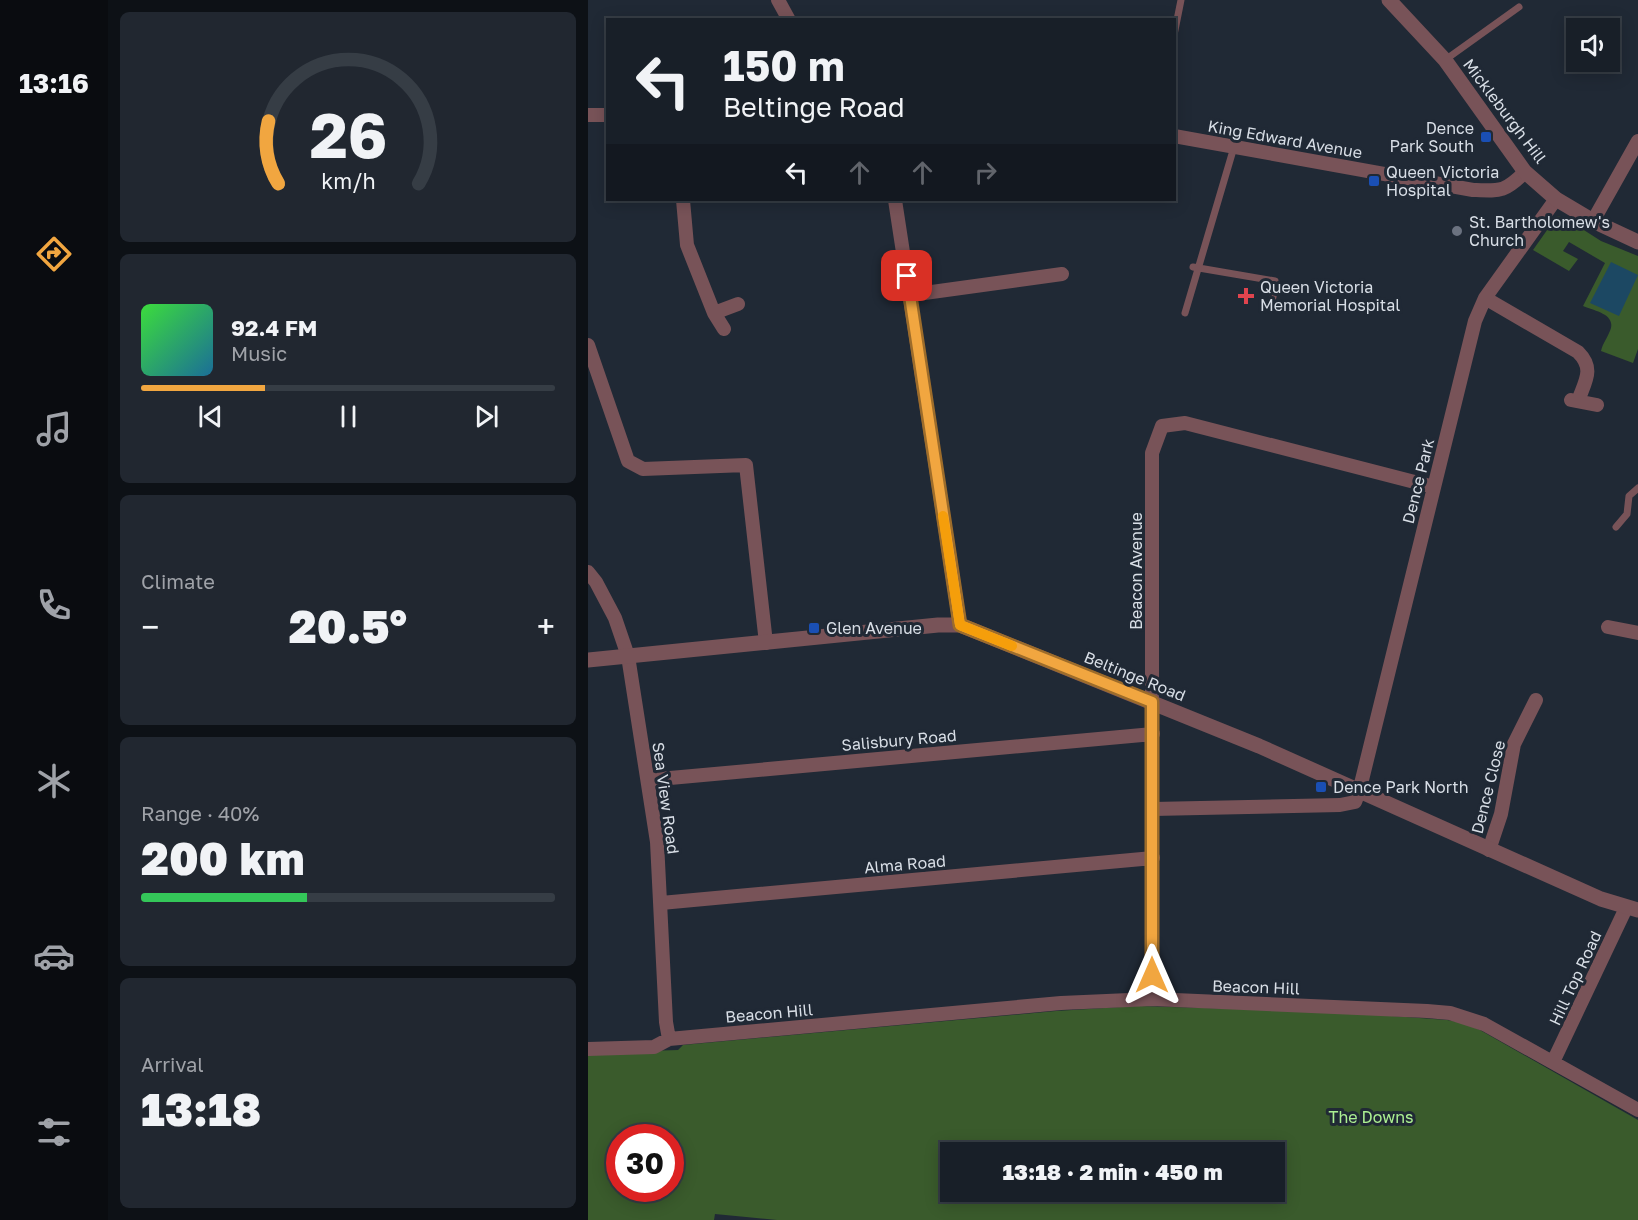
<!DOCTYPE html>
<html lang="en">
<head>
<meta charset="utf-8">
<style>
  :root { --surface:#181f28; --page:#212730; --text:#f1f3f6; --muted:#9fa2a8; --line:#363d45; --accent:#f1a640 }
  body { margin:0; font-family:"Golos Text",sans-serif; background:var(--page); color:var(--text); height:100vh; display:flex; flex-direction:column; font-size:22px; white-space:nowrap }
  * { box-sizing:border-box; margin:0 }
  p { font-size:20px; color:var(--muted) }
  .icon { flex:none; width:33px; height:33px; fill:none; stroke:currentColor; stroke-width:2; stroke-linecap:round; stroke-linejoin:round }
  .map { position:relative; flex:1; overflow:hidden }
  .sheet { display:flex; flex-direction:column; gap:12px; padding:12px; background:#0d1116; width:480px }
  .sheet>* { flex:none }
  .guide { position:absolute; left:18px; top:18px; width:570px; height:183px; border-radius:0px; box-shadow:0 3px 15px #0003,0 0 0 2px var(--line); background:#181f28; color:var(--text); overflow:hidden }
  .buttons { position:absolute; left:978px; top:18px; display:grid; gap:12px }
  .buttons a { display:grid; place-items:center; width:54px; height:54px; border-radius:0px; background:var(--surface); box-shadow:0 3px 15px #0003,0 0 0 2px var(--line); font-size:30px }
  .speed { position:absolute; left:18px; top:1124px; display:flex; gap:12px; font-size:30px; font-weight:700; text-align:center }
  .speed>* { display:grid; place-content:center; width:78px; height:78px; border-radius:50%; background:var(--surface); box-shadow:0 3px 15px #0003,0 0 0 2px var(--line); line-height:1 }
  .speed .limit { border:9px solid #d22; background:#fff; color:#111 }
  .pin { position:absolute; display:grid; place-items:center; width:51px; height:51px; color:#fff; margin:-26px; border-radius:12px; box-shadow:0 3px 9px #0006 }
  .me { position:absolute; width:66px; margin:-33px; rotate:0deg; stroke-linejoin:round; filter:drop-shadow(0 0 4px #0008) }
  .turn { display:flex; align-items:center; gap:21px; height:126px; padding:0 18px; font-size:27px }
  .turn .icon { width:78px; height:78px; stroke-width:2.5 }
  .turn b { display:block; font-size:42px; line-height:51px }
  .lanes { display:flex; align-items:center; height:57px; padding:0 18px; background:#0003; justify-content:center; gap:30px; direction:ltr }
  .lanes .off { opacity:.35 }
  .big { font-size:45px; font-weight:800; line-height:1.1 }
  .sheet .tile { flex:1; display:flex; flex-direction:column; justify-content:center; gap:9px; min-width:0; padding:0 21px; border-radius:9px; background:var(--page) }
  .sheet .dial { align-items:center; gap:0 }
  .dial svg { height:156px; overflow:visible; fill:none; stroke:var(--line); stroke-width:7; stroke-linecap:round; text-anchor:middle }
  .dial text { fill:var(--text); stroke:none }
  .song { display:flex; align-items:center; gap:18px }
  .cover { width:72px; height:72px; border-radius:9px; background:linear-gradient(135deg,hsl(120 70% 55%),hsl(200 70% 35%)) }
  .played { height:6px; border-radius:3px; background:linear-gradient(90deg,var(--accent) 30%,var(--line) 30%) }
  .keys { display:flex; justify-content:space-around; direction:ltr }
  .heat { display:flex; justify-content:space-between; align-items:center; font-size:33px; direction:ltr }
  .charge { height:9px; border-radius:4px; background:linear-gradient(90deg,#34c759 40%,var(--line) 0) }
  .trip { position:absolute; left:352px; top:1142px; width:345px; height:60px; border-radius:0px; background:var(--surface); box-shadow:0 3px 15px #0003,0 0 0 2px var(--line); font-weight:800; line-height:60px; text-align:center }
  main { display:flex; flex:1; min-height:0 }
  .tab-bar { display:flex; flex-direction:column; width:108px; justify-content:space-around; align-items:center; background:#0a0c10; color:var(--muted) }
  .tab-bar .icon { width:42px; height:42px }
  .tab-bar .selected { color:var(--accent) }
  .tab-bar b { font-size:27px; color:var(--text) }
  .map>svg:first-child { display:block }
  .green { fill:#3a5b2c; fill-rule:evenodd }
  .water { fill:#1c4863 }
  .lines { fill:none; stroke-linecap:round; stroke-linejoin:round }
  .service { stroke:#785358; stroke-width:7 }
  .minor { stroke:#785358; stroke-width:14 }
  .tertiary { stroke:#785358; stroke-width:15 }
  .route-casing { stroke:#9d6c2a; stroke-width:15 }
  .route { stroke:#f1a640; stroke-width:10 }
  .slow { stroke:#f59e0b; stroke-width:10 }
  .transit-dot { fill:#1a4fb4; stroke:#202935; stroke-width:2 }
  .worship-dot { fill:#6b7280; stroke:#202935; stroke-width:2 }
  .health-dot { fill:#e0444e; stroke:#202935; stroke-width:2 }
  .labels { text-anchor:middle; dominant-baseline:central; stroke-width:6; stroke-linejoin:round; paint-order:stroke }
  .street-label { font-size:16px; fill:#d8dee6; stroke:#202935 }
  .poi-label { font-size:16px; fill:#d8dee6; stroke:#202935; text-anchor:start }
  .park-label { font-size:16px; fill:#acf092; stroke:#202935 }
</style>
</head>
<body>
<main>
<nav class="tab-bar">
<b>13:16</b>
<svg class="icon selected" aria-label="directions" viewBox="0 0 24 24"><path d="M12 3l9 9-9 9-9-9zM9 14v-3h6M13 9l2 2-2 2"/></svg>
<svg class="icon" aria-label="music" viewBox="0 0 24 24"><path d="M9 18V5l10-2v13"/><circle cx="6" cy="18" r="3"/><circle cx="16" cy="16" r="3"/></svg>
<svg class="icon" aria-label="phone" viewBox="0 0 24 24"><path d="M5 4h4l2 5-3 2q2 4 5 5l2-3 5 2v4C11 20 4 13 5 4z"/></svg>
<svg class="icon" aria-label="climate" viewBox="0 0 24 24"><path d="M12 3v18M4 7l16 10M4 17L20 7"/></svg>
<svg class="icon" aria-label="car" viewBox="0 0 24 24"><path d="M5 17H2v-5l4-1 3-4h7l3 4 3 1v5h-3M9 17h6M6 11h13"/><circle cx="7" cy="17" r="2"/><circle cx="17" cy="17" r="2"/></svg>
<svg class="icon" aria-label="filters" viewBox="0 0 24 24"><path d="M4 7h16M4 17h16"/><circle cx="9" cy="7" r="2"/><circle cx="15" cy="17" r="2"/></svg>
</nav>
<section class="sheet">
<div class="tile dial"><svg viewBox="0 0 100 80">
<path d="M14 69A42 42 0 1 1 86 69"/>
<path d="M14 69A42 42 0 0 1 9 37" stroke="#f1a640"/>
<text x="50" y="56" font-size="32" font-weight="700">26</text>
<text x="50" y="72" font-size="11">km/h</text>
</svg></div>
<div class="tile">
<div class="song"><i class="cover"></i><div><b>92.4 FM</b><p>Music</p></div></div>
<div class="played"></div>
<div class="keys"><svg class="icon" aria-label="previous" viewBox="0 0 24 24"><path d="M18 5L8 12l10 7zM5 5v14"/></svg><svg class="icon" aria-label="pause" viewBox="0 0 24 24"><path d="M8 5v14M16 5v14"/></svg><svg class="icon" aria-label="next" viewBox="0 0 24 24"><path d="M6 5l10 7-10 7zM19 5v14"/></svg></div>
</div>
<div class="tile"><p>Climate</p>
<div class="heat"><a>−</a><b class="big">20.5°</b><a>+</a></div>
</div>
<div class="tile"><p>Range · 40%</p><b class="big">200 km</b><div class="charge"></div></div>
<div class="tile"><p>Arrival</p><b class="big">13:18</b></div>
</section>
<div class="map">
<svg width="1050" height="1220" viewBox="0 0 1050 1220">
  <rect width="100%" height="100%" fill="#202935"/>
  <path class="green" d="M969,216L977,218L1013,241L1050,256V349L1045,363L1013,351C1015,343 1018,340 1021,333C1031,314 1006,311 995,306L1017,263L981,242L975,251L990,259L981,271L945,250Z
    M550,1006L749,1012L859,1020L875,1023L892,1030L1050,1120V1220H189L127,1214L126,1220H0V1053L90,1050L95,1045L468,1011ZM32,1137H82V1188H32ZM363,1152H687V1191H363Z"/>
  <path class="water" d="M1023,262L1050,275L1031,316L1002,303Z"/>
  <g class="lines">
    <path class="service" d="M586,35L593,0
      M857,60L931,7
      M605,267L687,281L685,297
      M597,313L646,147
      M1028,527L1039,514L1041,496L1050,488"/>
    <path class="minor" d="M190,0L201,20
      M0,115H20
      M586,136L885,190C913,191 917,192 937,172
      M95,200L99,245L126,313L136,329
      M307,200L372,625
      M1005,221L1050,141
      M322,295L474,274
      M897,298L990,352C1007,369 997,381 990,401
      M126,313L150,304
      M0,345L40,461L55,469L158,465L178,643
      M983,400L1009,405
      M0,572L8,582L27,618L40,656L69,842L78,1022L81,1039
      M1020,627L1050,633
      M60,780L565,734
      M565,809L752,805L767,802L771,792L887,321L897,298L968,199
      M901,850L913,814L926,744L948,700
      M73,903L565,858
      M564,999V453L574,426L597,423L846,487
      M0,1049L66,1047L81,1039L473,1003L564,999L839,1011L862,1013L896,1024L1050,1110
      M965,1062L1038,908"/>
    <path class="tertiary" d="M801,0L857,60L937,172L968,199L1005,221L1050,242
      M0,660L350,625H372L671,746L1013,899L1050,910"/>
  </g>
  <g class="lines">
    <g class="route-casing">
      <path id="route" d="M319,276L372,625L564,702V975"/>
    </g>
    <use href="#route" class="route"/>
    <path class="slow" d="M355,516L372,625L424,646"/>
  </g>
  <g class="transit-dot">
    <rect x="892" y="131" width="12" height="12" rx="3"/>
    <rect x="780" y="175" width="12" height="12" rx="3"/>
    <rect x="220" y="622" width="12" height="12" rx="3"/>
    <rect x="727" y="781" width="12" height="12" rx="3"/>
  </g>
  <circle class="worship-dot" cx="869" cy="231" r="6"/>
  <path class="health-dot" d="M655 287h6v6h6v6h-6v6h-6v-6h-6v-6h6z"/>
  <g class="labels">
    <g class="street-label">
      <text transform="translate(917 111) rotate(53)">Mickleburgh Hill</text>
      <text transform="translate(697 139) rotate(10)">King Edward Avenue</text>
      <text transform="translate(830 481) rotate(-76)">Dence Park</text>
      <text transform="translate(548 571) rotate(-90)">Beacon Avenue</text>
      <text transform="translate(547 676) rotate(22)">Beltinge Road</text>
      <text transform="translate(311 740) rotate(-5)">Salisbury Road</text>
      <text transform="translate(900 787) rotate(-76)">Dence Close</text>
      <text transform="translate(78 798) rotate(82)">Sea View Road</text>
      <text transform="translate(317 864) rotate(-5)">Alma Road</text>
      <text transform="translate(987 978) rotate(-65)">Hill Top Road</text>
      <text transform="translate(668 987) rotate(2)">Beacon Hill</text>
      <text transform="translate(181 1013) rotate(-5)">Beacon Hill</text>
    </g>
    <g class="poi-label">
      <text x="886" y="128" text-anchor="end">Dence<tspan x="886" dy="18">Park South</tspan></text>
      <text x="798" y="172">Queen Victoria<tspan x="798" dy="18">Hospital</tspan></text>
      <text x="881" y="222">St. Bartholomew's<tspan x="881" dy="18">Church</tspan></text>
      <text x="672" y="287">Queen Victoria<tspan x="672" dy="18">Memorial Hospital</tspan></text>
      <text x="238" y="628">Glen Avenue</text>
      <text x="745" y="787">Dence Park North</text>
    </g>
    <g class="park-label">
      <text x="783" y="1117">The Downs</text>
    </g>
  </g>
</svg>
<div class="buttons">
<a><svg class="icon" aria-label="sound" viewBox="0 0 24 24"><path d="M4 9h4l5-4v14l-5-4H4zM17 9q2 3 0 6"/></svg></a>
</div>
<div class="speed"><div class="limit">30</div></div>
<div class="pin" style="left:319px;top:276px;background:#d93025"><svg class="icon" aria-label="arrive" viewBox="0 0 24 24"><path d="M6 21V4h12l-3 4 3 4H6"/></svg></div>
<svg class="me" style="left:564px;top:975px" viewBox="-20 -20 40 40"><path d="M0-17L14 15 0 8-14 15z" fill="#f1a640" stroke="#fff" stroke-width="4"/></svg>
<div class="trip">13:18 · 2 min · 450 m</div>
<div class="guide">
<div class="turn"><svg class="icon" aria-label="left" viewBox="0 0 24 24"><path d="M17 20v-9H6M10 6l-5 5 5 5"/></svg><div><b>150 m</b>Beltinge Road</div></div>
<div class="lanes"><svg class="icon" aria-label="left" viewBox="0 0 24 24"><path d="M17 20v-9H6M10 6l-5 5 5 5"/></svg><svg class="icon off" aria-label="ahead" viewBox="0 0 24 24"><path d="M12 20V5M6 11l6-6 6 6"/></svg><svg class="icon off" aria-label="ahead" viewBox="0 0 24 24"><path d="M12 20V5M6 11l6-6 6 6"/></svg><svg class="icon off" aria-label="right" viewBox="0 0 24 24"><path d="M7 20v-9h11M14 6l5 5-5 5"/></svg></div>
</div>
</div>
</main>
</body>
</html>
